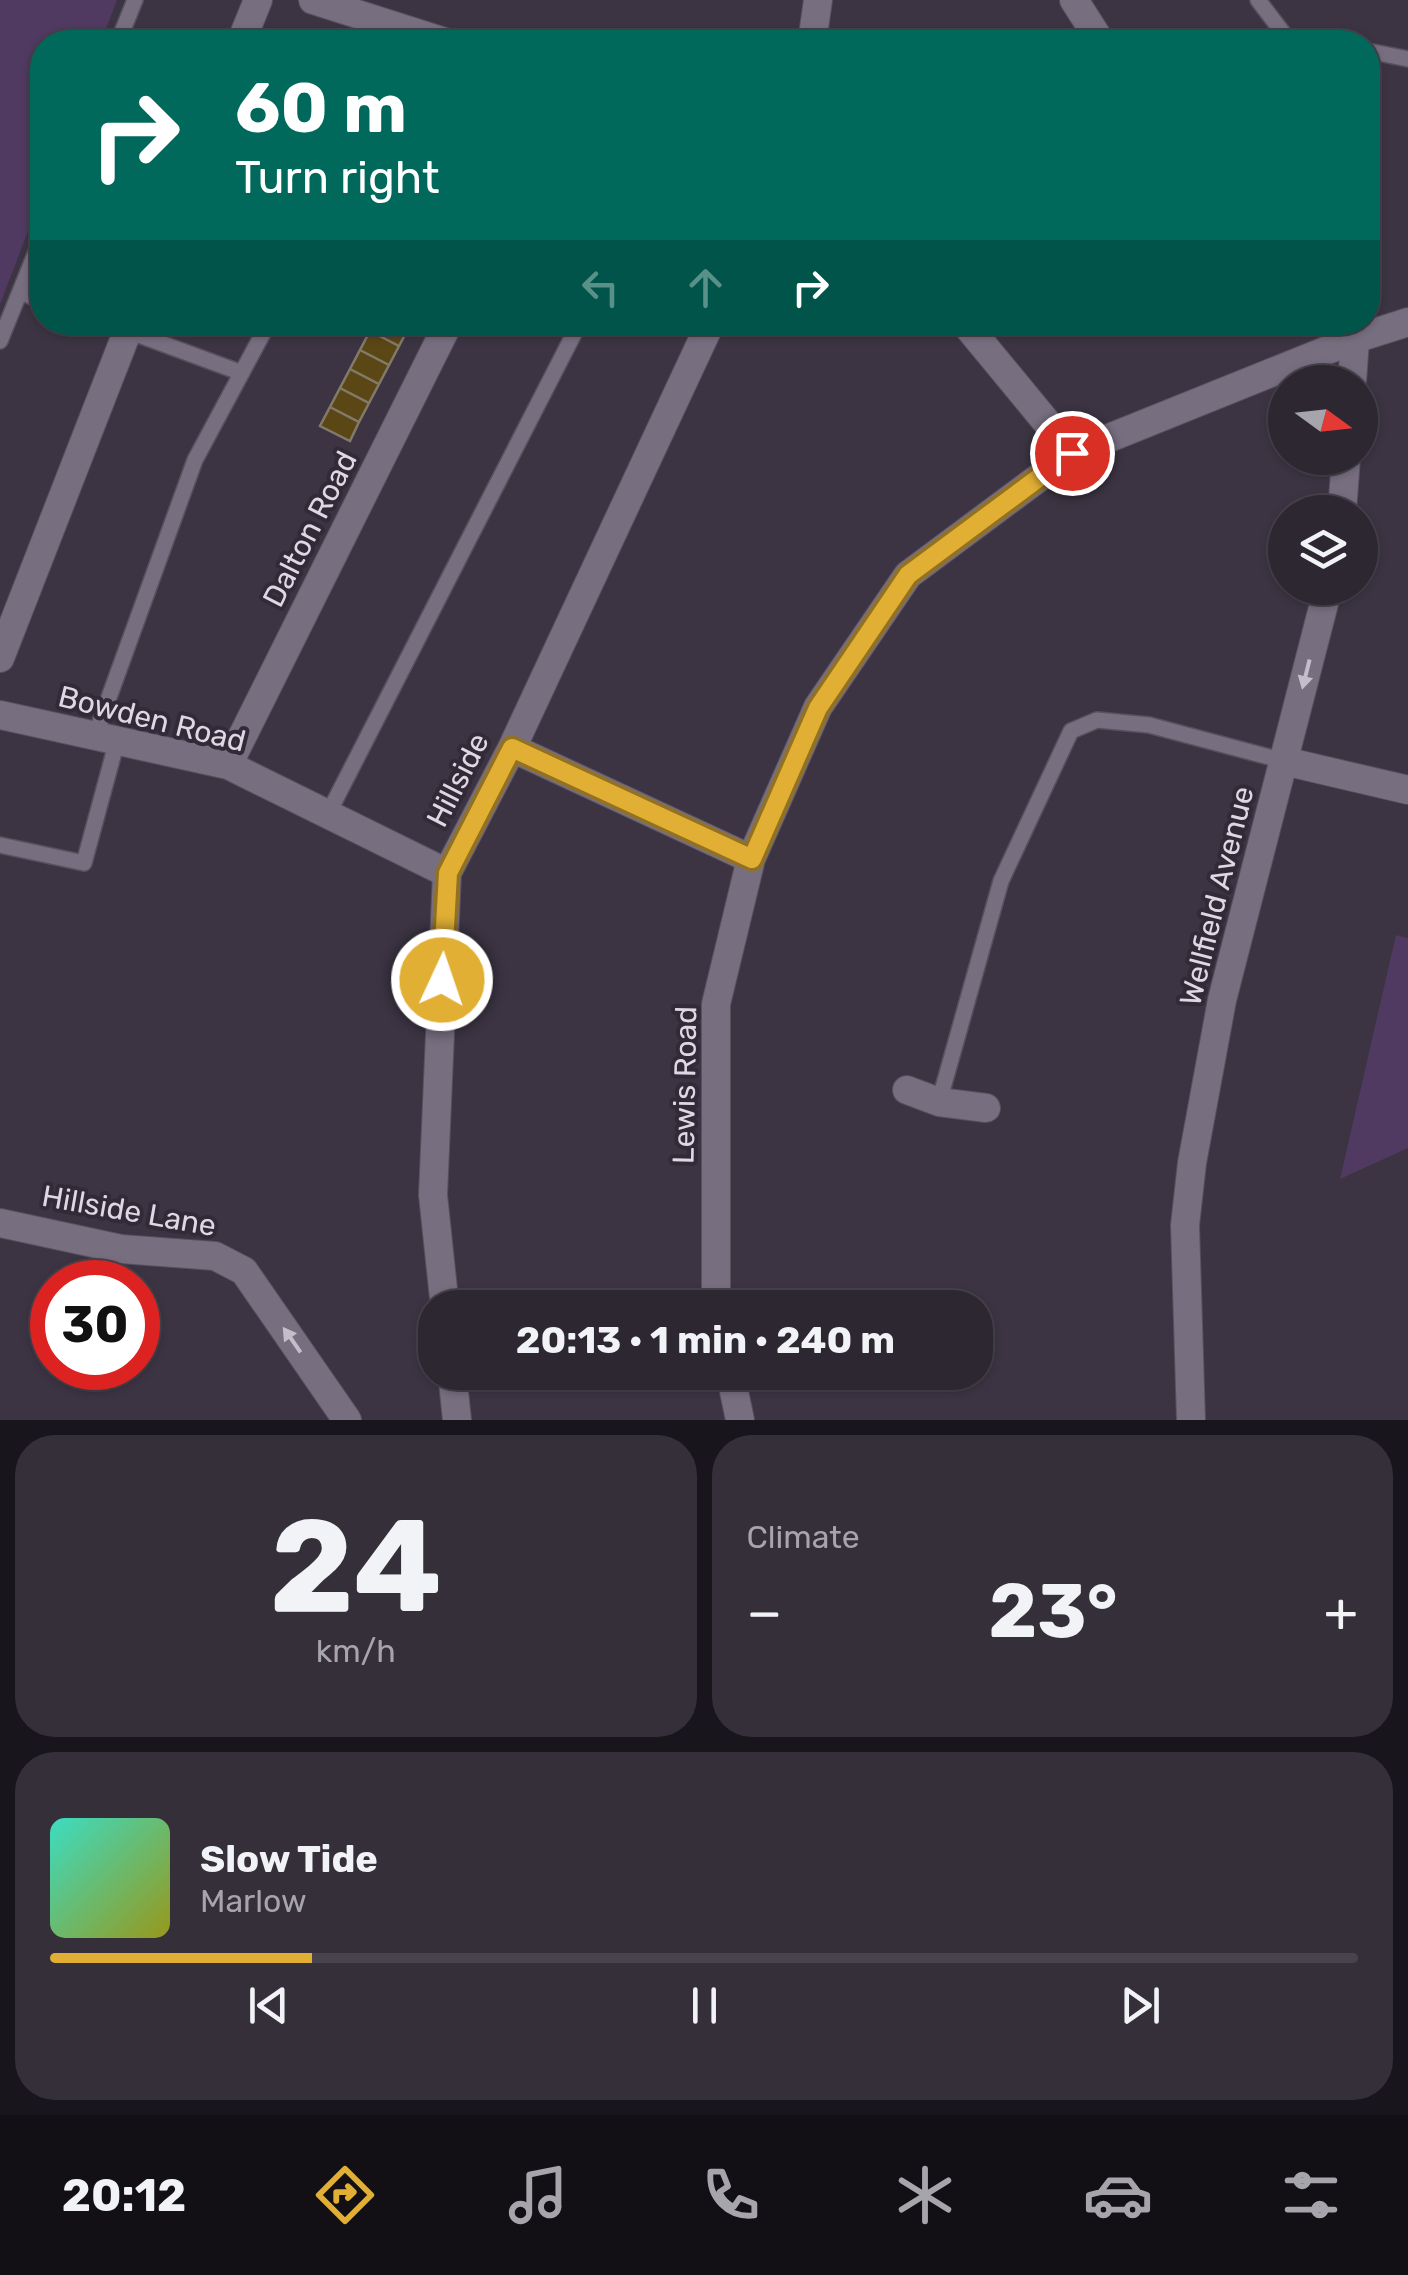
<!DOCTYPE html>
<html lang="en">
<head>
<meta charset="utf-8">
<style>
  :root { --surface:#2d2732; --page:#352f3a; --text:#f1f3f6; --muted:#a7a5ac; --line:#48444d; --accent:#e1af34 }
  body { margin:0; font-family:Rubik,sans-serif; background:var(--page); color:var(--text); height:100vh; display:flex; flex-direction:column; font-size:38px; white-space:nowrap }
  * { box-sizing:border-box; margin:0 }
  p { font-size:32px; color:var(--muted) }
  .icon { flex:none; width:55px; height:55px; fill:none; stroke:currentColor; stroke-width:2; stroke-linecap:round; stroke-linejoin:round }
  .map { position:relative; height:1420px; overflow:hidden }
  .side { display:flex; flex-direction:column; gap:15px; padding:15px; background:#19151c; flex:1 }
  .side>* { flex:none }
  .hud { position:absolute; left:30px; top:30px; width:1350px; height:305px; border-radius:40px; box-shadow:0 2px 8px #0004,0 0 0 2px var(--line); background:#00695c; color:#fff; overflow:hidden }
  .needle { width:65px; rotate:105deg }
  .fabs { position:absolute; left:1268px; top:365px; display:grid; gap:20px }
  .fabs a { display:grid; place-items:center; width:110px; height:110px; border-radius:50%; background:var(--surface); box-shadow:0 2px 8px #0004,0 0 0 2px var(--line); font-size:50px }
  .speed { position:absolute; left:30px; top:1260px; display:flex; gap:20px; font-size:50px; font-weight:700; text-align:center }
  .speed>* { display:grid; place-content:center; width:130px; height:130px; border-radius:50%; background:var(--surface); box-shadow:0 2px 8px #0004,0 0 0 2px var(--line); line-height:1 }
  .speed .limit { border:15px solid #d22; background:#fff; color:#111 }
  .pin { position:absolute; display:grid; place-items:center; width:85px; height:85px; color:#fff; margin:-42px; border:5px solid #fff; border-radius:50%; box-shadow:0 2px 10px #0007 }
  .me { position:absolute; width:110px; margin:-55px; rotate:3deg; stroke-linejoin:round; filter:drop-shadow(0 0 8px #0008) }
  .turn { display:flex; align-items:center; gap:35px; height:210px; padding:0 40px; font-size:45px }
  .turn .icon { width:130px; height:130px; stroke-width:2.5 }
  .turn b { display:block; font-size:70px; line-height:85px }
  .lanes { display:flex; align-items:center; height:95px; padding:0 40px; background:#0003; justify-content:center; gap:50px; direction:ltr }
  .lanes .off { opacity:.35 }
  .big { font-size:75px; font-weight:700; line-height:1.1 }
  .side .widget { flex:1; display:flex; flex-direction:column; justify-content:center; gap:15px; min-width:0; padding:0 35px; border-radius:40px; background:var(--page) }
  .side .dial { align-items:center; gap:0 }
  .dial b { font-size:130px; line-height:1 }
  .song { display:flex; align-items:center; gap:30px }
  .cover { width:120px; height:120px; border-radius:15px; background:linear-gradient(135deg,hsl(170 70% 55%),hsl(60 70% 35%)) }
  .played { height:10px; border-radius:5px; background:linear-gradient(90deg,var(--accent) 20%,var(--line) 20%) }
  .keys { display:flex; justify-content:space-around; direction:ltr }
  .heat { display:flex; justify-content:space-between; align-items:center; font-size:55px; direction:ltr }
  .side .tiles { flex:1; display:grid; gap:15px; grid-template-columns:1fr 1fr }
  .widget:last-child { grid-column:span 2 }
  .trip { position:absolute; left:418px; top:1290px; width:575px; height:100px; border-radius:40px; background:var(--surface); box-shadow:0 2px 8px #0004,0 0 0 2px var(--line); font-weight:700; line-height:100px; text-align:center }
  .tabs { display:flex; height:160px; justify-content:space-around; align-items:center; background:#121014; color:var(--muted) }
  .tabs .icon { width:70px; height:70px }
  .tabs .current { color:var(--accent) }
  .tabs b { font-size:45px; color:var(--text) }
  .map>svg:first-child { display:block }
  .green { fill:#503a61 }
  .building { fill:#5b4615; stroke:#827a68; stroke-width:2.5 }
  .lines { fill:none; stroke-linecap:round; stroke-linejoin:round }
  .service-casing { stroke:#57505d; stroke-width:18 }
  .minor-casing { stroke:#57505d; stroke-width:30 }
  .service { stroke:#776e80; stroke-width:15 }
  .minor { stroke:#776e80; stroke-width:28 }
  .oneway { fill:#c4beca }
  .route-casing { stroke:#927222; stroke-width:25 }
  .route { stroke:#e1af34; stroke-width:18 }
  .labels { text-anchor:middle; dominant-baseline:central; stroke-width:8; stroke-linejoin:round; paint-order:stroke }
  .street-label { font-size:30px; fill:#ddd8e2; stroke:#322a39 }
</style>
</head>
<body>
<div class="map">
<svg width="1408" height="1420" viewBox="0 0 1408 1420">
  <rect width="100%" height="100%" fill="#3c3443"/>
  <path class="green" d="M0,0H117L101,42H42V195L0,304Z
    M1396,935L1408,938V1148L1340,1179Z"/>
  <path class="building" d="M374,322H400L409,327L399,346L370,331Z
    M370,331L399,346L389,365L360,350Z
    M360,350L389,365L379,384L350,369Z
    M350,369L379,384L369,403L340,388Z
    M340,388L369,403L359,422L330,407Z
    M330,407L359,422L350,441L320,426Z"/>
  <g class="lines">
    <g class="service-casing">
      <path id="service" d="M1258,0L1290,42
        M118,42L135,0
        M1368,51L1408,59
        M21,292L42,301
        M92,322L128,331L242,373
        M0,341L42,237
        M95,736L195,460L269,322
        M328,814L580,322
        M0,845L84,863L117,741
        M939,1102L1001,881L1071,731L1097,720L1149,725L1284,761"/>
    </g>
    <g class="minor-casing">
      <path id="minor" d="M313,0L445,42
        M1074,0L1097,36L1095,42
        M241,42L258,0
        M812,42L818,0
        M964,322L1072,453
        M1352,382L1355,339
        M1342,512L1346,458
        M0,658L131,322
        M0,715L228,765L447,873
        M512,748L751,859
        M1284,761L1408,790
        M228,765L449,322
        M907,1090L939,1102L986,1108
        M0,1223L121,1249L215,1256L244,1271L347,1420
        M445,1308L433,1195L447,873L512,748L711,322
        M716,1308V1004L751,859L818,707L908,575L1072,453L1355,339L1408,322
        M452,1372L457,1420
        M730,1372L740,1420
        M1191,1420L1185,1225L1192,1163L1222,1000L1328,588"/>
    </g>
    <use href="#service" class="service"/>
    <use href="#minor" class="minor"/>
  </g>
  <defs><path id="oneway-solid" d="M-6-.8H1V-3.2L6.5 0L1 3.2V.8H-6Z" transform="scale(2.5)"/></defs>
  <g class="oneway">
    <use href="#oneway-solid" transform="translate(1306 674) rotate(104)"/>
    <use href="#oneway-solid" transform="translate(292 1340) rotate(-125)"/>
  </g>
  <g class="lines">
    <g class="route-casing">
      <path id="route" d="M442,980L448,873L512,748L752,859L818,708L908,575L1072,453"/>
    </g>
    <use href="#route" class="route"/>
  </g>
  <g class="labels">
    <g class="street-label">
      <text transform="translate(310 529) rotate(-63)">Dalton Road</text>
      <text transform="translate(152 719) rotate(14)">Bowden Road</text>
      <text transform="translate(458 780) rotate(-63)">Hillside</text>
      <text transform="translate(1217 896) rotate(-76)">Wellfield Avenue</text>
      <text transform="translate(685 1085) rotate(-89)">Lewis Road</text>
      <text transform="translate(129 1211) rotate(10)">Hillside Lane</text>
    </g>
  </g>
</svg>
<div class="fabs">
<a><svg class="needle" viewBox="-14 -14 28 28"><path d="M0-13l5 13h-10z" fill="#e53935"/><path d="M0 13l5-13h-10z" fill="#a7a5ac"/></svg></a>
<a><svg class="icon" aria-label="layers" viewBox="0 0 24 24"><path d="M12 4l9 5-9 5-9-5zM3 14l9 5 9-5"/></svg></a>
</div>
<div class="speed"><div class="limit">30</div></div>
<div class="pin" style="left:1072px;top:453px;background:#d93025"><svg class="icon" aria-label="arrive" viewBox="0 0 24 24"><path d="M6 21V4h12l-3 4 3 4H6"/></svg></div>
<svg class="me" style="left:442px;top:980px" viewBox="-20 -20 40 40"><circle r="17" fill="#e1af34" stroke="#fff" stroke-width="3"/><path d="M0-11L8 9 0 5-8 9z" fill="#fff"/></svg>
<div class="trip">20:13 · 1 min · 240 m</div>
<div class="hud">
<div class="turn"><svg class="icon" aria-label="right" viewBox="0 0 24 24"><path d="M7 20v-9h11M14 6l5 5-5 5"/></svg><div><b>60 m</b>Turn right</div></div>
<div class="lanes"><svg class="icon off" aria-label="left" viewBox="0 0 24 24"><path d="M17 20v-9H6M10 6l-5 5 5 5"/></svg><svg class="icon off" aria-label="ahead" viewBox="0 0 24 24"><path d="M12 20V5M6 11l6-6 6 6"/></svg><svg class="icon" aria-label="right" viewBox="0 0 24 24"><path d="M7 20v-9h11M14 6l5 5-5 5"/></svg></div>
</div>
</div>
<section class="side">
<div class="tiles">
<div class="widget dial"><b>24</b><p>km/h</p></div>
<div class="widget"><p>Climate</p>
<div class="heat"><a>−</a><b class="big">23°</b><a>+</a></div>
</div>
<div class="widget">
<div class="song"><i class="cover"></i><div><b>Slow Tide</b><p>Marlow</p></div></div>
<div class="played"></div>
<div class="keys"><svg class="icon" aria-label="previous" viewBox="0 0 24 24"><path d="M18 5L8 12l10 7zM5 5v14"/></svg><svg class="icon" aria-label="pause" viewBox="0 0 24 24"><path d="M8 5v14M16 5v14"/></svg><svg class="icon" aria-label="next" viewBox="0 0 24 24"><path d="M6 5l10 7-10 7zM19 5v14"/></svg></div>
</div>
</div>
</section>
<nav class="tabs">
<b>20:12</b>
<svg class="icon current" aria-label="directions" viewBox="0 0 24 24"><path d="M12 3l9 9-9 9-9-9zM9 14v-3h6M13 9l2 2-2 2"/></svg>
<svg class="icon" aria-label="music" viewBox="0 0 24 24"><path d="M9 18V5l10-2v13"/><circle cx="6" cy="18" r="3"/><circle cx="16" cy="16" r="3"/></svg>
<svg class="icon" aria-label="phone" viewBox="0 0 24 24"><path d="M5 4h4l2 5-3 2q2 4 5 5l2-3 5 2v4C11 20 4 13 5 4z"/></svg>
<svg class="icon" aria-label="climate" viewBox="0 0 24 24"><path d="M12 3v18M4 7l16 10M4 17L20 7"/></svg>
<svg class="icon" aria-label="car" viewBox="0 0 24 24"><path d="M5 17H2v-5l4-1 3-4h7l3 4 3 1v5h-3M9 17h6M6 11h13"/><circle cx="7" cy="17" r="2"/><circle cx="17" cy="17" r="2"/></svg>
<svg class="icon" aria-label="filters" viewBox="0 0 24 24"><path d="M4 7h16M4 17h16"/><circle cx="9" cy="7" r="2"/><circle cx="15" cy="17" r="2"/></svg>
</nav>
</body>
</html>
